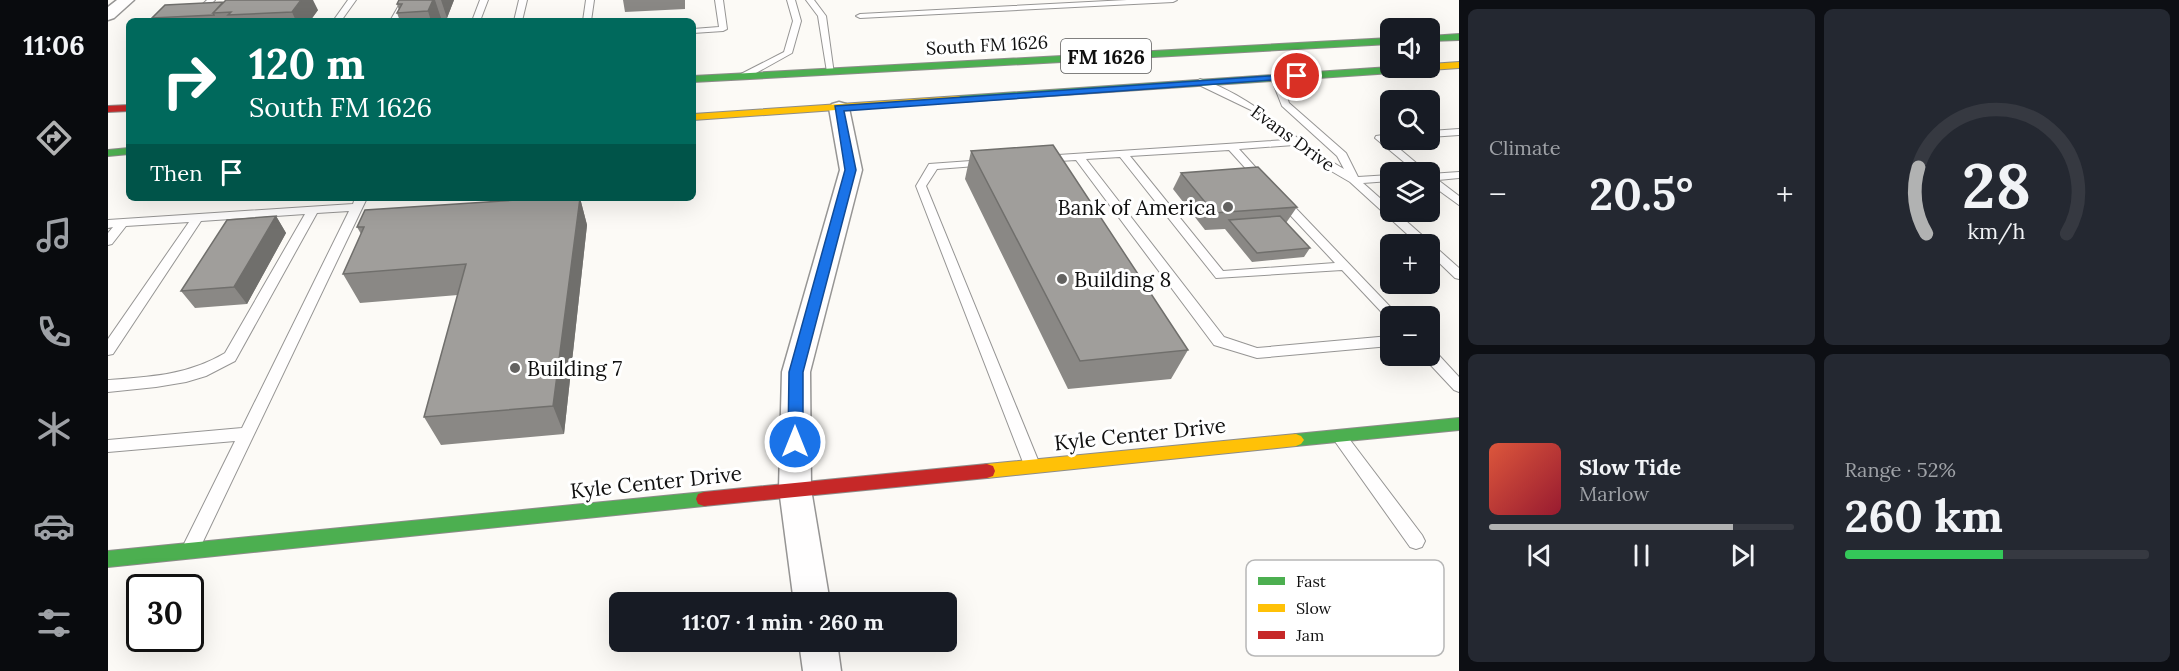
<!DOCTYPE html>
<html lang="en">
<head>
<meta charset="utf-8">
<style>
  :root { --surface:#171b24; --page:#242831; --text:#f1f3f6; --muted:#9ea1a6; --line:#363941; --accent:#b1b2b2 }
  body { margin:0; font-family:Lora,serif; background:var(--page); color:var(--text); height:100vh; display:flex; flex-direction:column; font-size:22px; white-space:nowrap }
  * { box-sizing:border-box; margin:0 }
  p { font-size:20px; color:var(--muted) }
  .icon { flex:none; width:33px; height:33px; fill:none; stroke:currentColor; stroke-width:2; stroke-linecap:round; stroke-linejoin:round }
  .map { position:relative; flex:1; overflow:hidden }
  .drawer { display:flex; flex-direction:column; gap:9px; padding:9px; background:#0d0f14; width:720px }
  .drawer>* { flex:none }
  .guide { position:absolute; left:18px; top:18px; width:570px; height:183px; border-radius:9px; box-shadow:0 6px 24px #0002; background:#00695c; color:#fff; overflow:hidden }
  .tools { position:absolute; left:1272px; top:18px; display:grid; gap:12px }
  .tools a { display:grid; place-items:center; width:60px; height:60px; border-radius:9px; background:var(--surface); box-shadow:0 6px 24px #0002; font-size:30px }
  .speed { position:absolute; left:18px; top:574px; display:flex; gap:12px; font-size:30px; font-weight:700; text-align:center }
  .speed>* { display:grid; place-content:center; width:78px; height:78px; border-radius:50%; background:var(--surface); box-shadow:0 6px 24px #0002; line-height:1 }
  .speed .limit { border:3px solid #111; border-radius:9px; background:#fff; color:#111 }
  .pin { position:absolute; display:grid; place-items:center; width:51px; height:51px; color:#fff; margin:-26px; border:3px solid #fff; border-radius:50%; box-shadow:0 2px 6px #0007 }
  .me { position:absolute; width:66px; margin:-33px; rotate:0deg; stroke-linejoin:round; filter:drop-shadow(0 0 4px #0008) }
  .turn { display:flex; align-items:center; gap:21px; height:126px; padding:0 24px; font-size:27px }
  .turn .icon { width:78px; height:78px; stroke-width:2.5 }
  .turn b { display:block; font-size:42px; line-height:51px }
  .then { display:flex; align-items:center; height:57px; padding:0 24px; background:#0003; gap:12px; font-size:22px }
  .big { font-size:45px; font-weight:700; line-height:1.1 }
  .drawer .tile { flex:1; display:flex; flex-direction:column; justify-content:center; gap:9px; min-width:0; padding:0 21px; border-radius:9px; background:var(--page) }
  .drawer .dial { align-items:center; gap:0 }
  .dial svg { height:156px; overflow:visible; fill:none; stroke:var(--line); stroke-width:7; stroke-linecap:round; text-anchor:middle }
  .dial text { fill:var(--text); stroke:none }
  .song { display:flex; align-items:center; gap:18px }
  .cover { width:72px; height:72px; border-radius:9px; background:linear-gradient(135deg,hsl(10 70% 55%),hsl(350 70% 35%)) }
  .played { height:6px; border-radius:3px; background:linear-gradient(90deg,var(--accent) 80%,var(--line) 80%) }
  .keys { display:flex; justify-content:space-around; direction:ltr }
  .heat { display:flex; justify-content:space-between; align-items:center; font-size:33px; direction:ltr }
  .charge { height:9px; border-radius:4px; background:linear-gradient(90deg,#34c759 52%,var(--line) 0) }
  .drawer .tiles { flex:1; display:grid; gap:9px; grid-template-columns:repeat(2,1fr) }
  .trip { position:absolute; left:501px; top:592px; width:348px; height:60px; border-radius:9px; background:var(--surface); box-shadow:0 6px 24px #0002; font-weight:700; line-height:60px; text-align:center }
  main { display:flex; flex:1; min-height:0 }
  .tabs { display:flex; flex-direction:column; width:108px; justify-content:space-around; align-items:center; background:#090b0e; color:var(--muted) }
  .tabs .icon { width:42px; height:42px }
  .tabs .on { color:var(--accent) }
  .tabs b { font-size:27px; color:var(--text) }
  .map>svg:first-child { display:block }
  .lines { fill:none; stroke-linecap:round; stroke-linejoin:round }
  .lane-casing { stroke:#969594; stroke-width:2 }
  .street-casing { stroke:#969594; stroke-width:3 }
  .fast-casing { stroke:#8d8c8a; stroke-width:2 }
  .slow-casing { stroke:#8d8c8a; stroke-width:2 }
  .jam-casing { stroke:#8d8c8a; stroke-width:2 }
  .lane { fill:#fffefe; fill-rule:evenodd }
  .street { fill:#fffefe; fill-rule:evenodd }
  .fast { fill:#4caf50; fill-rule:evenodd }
  .slow { fill:#ffc107; fill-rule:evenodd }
  .jam { fill:#c62828; fill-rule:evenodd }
  .wall { fill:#8a8885 }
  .shaded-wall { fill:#706f6c }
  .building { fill:#a09e9b; stroke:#706f6c; stroke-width:1.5 }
  .route { fill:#1a73e8; stroke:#114b97; stroke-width:1.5 }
  .poi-dot { fill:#636260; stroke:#fff; stroke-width:2 }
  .labels { text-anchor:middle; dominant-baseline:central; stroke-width:6; stroke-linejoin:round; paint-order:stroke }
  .far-street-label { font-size:18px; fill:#101010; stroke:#fff }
  .shield { fill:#fff; stroke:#585858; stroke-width:1.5 }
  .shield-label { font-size:20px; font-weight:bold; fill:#101010 }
  .poi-label { font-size:21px; fill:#101010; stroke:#fff; text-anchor:start }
  .street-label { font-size:21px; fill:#101010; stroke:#fff }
  .key { fill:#fff; stroke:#b7b7b7; stroke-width:1.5 }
  .key-label { font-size:16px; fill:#101010 }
</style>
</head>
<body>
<main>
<nav class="tabs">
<b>11:06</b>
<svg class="icon on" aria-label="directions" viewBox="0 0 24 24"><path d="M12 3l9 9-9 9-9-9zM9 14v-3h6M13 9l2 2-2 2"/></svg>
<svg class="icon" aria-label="music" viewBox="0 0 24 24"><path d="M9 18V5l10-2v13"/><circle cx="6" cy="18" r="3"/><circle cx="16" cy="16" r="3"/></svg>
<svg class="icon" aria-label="phone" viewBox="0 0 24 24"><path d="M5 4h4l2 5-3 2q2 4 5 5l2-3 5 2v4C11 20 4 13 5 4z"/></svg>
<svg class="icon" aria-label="climate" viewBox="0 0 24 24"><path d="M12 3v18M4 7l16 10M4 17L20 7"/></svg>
<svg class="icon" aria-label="car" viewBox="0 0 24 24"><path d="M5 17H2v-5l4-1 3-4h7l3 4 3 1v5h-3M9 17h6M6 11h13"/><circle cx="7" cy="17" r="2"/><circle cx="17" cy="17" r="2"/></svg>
<svg class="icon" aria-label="filters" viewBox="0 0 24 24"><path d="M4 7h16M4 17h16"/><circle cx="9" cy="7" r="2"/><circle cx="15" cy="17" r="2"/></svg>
</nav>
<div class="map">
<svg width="1351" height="671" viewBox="0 0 1351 671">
  <rect width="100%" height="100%" fill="#fcfaf6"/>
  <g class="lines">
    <g class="lane-casing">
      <path id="lane" d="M99,0H107L86,21H77Z
        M240,0H248L233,21H225Z
        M294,0H302L290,21H282Z
        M372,0H380L372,21H364Z
        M411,0H419L414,21H406Z
        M478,0H486L483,21H475Z
        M607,0H615L619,29L615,31L585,33V29L611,27Z
        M679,0H687L693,21L684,53L639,78H633V74L676,52L685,21Z
        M698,0H706L718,16L726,74L719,72L710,16Z
        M1019,0H1069L1065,2L752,18L748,16L752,14Z
        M1168,75L1173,78L1181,103L1238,153L1250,177L1282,175V181L1255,183L1282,207V212H1288L1351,268V279L1347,278L1322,254V244H1310L1242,182L1206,161L1186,145L1131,149L1159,180L1154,183L1150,182L1121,150L1022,156L1115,271L1227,263L1168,200L1174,197L1178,198L1291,316H1282V320L1280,319L1234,270L1108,278L1012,157L978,159L1116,337L1149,348L1282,336V346L1149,358L1106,345L968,160L935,162L930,159L935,156L1179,140L1143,110L1089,84L1087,82L1092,79C1148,97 1186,141 1236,169L1229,156L1174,106L1163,78Z
        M1351,129V135L1322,137V131Z
        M1282,134L1284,140H1281L1319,172H1308L1267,138L1268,136Z
        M877,160L882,163L881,165L829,169L818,186L932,465L930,470L924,472L918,470L916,465L808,186L821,164Z
        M1351,172V178L1330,180L1351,196V205L1322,184V174Z
        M247,198H259L90,552L84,554L78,552L75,546L127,441L0,452V440L134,428L241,211L209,213L127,361L98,376L78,382L48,387L0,392V380C42,377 80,375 117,353L197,214L93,221L5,354L0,355V339L81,222L18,226L4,244L0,245V233L5,227L0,228V220L245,204Z
        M1322,350L1327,351L1351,377V392L1346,390L1317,359L1315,356H1322Z
        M1231,430L1236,432L1314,535L1317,541L1314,547L1308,549L1302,547L1226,440L1223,436L1226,432Z"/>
    </g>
    <g class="street-casing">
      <path id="street" d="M9,0H26L6,18L0,20V7Z
        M731,102L738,104L741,108L754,170L702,372L703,489L722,603H686L671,489L674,372L732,170L721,108L724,104Z
        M691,642H729L733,671H695Z"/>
    </g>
    <g class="fast-casing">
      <path id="fast" d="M1351,34V40L1322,41V36Z
        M1282,38V44L585,82V76Z
        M1282,67L1318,68L1314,71L851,102L846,99L851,96Z
        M21,148V154L0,156V150Z
        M1351,418V430L1188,446L1183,444L1180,440L1183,436L1188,434Z
        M596,492L602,494L604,499L602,504L596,506L0,567V551Z"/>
    </g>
    <g class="slow-casing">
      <path id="slow" d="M1351,62V68L1322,70L1318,68H1322V64Z
        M851,96L856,99L854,101L585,120V114Z
        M1188,434L1193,436L1196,440L1193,444L1188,446L879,478L873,476L871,471L873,466L879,464Z"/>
    </g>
    <g class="jam-casing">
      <path id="jam" d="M21,105V111L0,112V106Z
        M879,464L885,466L887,471L885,476L879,478L596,506L590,504L588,499L590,494L596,492Z"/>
    </g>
    <use href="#lane" class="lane"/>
    <use href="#street" class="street"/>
    <use href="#fast" class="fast"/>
    <use href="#slow" class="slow"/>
    <use href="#jam" class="jam"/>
  </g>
  <path class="wall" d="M291,0H346L339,18H333L332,21H292L289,13L291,10L289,4Z
    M515,0H577V9L517,12Z
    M57,5L210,10L202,21H46L44,18Z
    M863,151L1080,350L1063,379L960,389L857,179Z
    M1073,173L1189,207L1178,223L1202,248L1196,257L1144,262L1117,229L1097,230L1065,189Z
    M440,198H472L479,225L456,434L333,445L316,417L350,295L252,303L235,274L253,234L249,227Z
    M168,216L178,233L139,304L87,308L73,291Z"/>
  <path class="shaded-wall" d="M193,0H205L210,10L202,21H188L184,12Z
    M325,0H327L333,18L332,21H323L320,11Z
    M333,0H346L339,18Z
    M472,198L479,225L456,434L445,406Z
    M168,216L178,233L139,304L126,287Z"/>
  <path class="building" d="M118,0H193L184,12L120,15L123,12L105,13Z
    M291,0H325L320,11L289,13L294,4H289Z
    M115,2L105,13L106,15L44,18L57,5Z
    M945,145L1080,350L972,361L863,151Z
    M1150,167L1189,207L1106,213L1073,173Z
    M440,198H472L445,406L316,417L358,264L235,274L256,227H249L257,210Z
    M168,216L126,287L73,291L119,220Z
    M1172,216L1202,248L1149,253L1121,220Z"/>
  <path class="route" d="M1189,74L1194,76L1192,78L736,111L748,170L695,372V442L693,447L687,448L682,447L680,442L681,372L737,170L727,106Z"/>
  <g class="poi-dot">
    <circle cx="1120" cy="207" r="6"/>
    <circle cx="954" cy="279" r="6"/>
    <circle cx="407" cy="368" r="6"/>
  </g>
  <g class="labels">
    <g class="far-street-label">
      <text transform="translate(879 45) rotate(-3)">South FM 1626</text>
      <text transform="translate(1185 138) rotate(36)">Evans Drive</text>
    </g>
    <rect class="shield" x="953" y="39" width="90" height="34" rx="4.5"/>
    <g class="shield-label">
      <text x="998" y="56">FM 1626</text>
    </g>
    <g class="poi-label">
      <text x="1108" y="207" text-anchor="end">Bank of America</text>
      <text x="966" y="279">Building 8</text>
      <text x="419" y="368">Building 7</text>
    </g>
    <g class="street-label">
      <text transform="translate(1032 434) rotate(-6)">Kyle Center Drive</text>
      <text transform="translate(548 482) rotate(-6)">Kyle Center Drive</text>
    </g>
  </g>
  <rect x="1138" y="560" width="198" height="96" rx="9" class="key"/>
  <rect x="1150" y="577" width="27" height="8" fill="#4caf50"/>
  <rect x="1150" y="604" width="27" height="8" fill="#ffc107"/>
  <rect x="1150" y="631" width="27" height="8" fill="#c62828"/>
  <g class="key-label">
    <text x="1188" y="587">Fast</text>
    <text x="1188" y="614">Slow</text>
    <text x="1188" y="641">Jam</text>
  </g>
</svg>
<div class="tools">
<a><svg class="icon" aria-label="sound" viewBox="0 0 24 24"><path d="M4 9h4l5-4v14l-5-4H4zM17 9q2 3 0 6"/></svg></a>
<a><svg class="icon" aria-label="search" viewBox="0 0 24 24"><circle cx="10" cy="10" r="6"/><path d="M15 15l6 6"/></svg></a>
<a><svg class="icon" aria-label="layers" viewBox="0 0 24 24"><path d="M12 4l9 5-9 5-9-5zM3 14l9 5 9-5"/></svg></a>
<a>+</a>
<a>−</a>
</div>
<div class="speed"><div class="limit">30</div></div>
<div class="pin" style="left:1189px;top:76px;background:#d93025"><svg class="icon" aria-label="arrive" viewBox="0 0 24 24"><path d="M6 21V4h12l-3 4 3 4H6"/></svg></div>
<svg class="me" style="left:687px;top:442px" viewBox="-20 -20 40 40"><circle r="17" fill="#1a73e8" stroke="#fff" stroke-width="3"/><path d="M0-11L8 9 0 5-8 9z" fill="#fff"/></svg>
<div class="trip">11:07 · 1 min · 260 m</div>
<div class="guide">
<div class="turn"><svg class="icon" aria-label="right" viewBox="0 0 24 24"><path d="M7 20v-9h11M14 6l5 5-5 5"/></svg><div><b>120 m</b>South FM 1626</div></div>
<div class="then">Then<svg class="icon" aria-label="arrive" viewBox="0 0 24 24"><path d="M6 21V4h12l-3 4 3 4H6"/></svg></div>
</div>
</div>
<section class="drawer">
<div class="tiles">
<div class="tile"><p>Climate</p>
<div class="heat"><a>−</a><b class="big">20.5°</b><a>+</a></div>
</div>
<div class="tile dial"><svg viewBox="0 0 100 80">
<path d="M14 69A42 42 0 1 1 86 69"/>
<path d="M14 69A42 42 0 0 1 10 35" stroke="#b1b2b2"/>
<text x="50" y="56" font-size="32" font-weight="700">28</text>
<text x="50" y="72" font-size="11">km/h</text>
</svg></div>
<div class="tile">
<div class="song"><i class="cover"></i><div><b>Slow Tide</b><p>Marlow</p></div></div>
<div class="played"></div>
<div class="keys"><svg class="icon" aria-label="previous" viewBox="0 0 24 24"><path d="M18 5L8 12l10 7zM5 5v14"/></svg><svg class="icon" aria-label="pause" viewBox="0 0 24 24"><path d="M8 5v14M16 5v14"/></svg><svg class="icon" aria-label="next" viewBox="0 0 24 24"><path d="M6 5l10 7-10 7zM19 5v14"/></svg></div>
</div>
<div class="tile"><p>Range · 52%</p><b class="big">260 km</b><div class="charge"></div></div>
</div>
</section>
</main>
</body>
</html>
